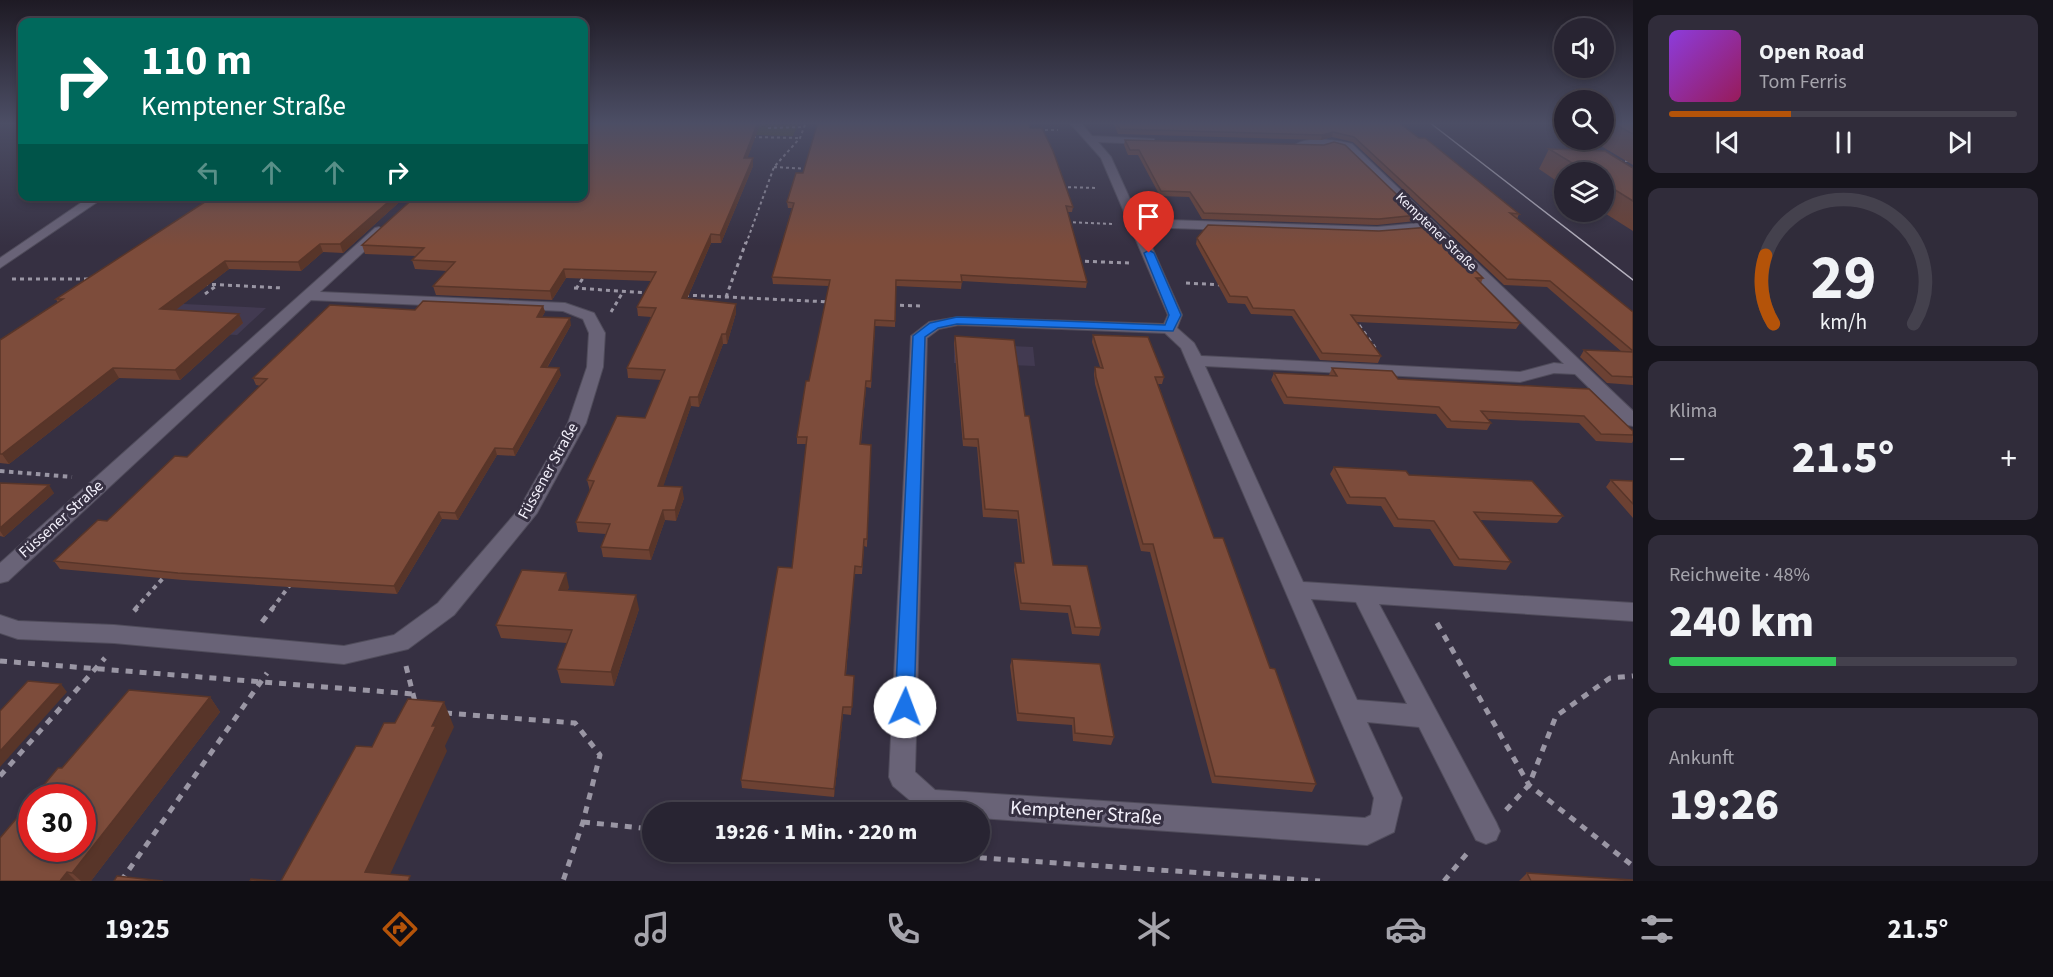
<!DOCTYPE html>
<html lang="de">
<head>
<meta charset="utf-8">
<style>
  :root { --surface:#282432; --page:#302c3a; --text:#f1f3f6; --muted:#a5a4ac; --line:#44414d; --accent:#b45309 }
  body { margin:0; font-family:"Source Sans 3",sans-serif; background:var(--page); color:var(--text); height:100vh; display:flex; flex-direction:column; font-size:22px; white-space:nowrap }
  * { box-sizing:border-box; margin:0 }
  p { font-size:20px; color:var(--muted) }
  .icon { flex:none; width:33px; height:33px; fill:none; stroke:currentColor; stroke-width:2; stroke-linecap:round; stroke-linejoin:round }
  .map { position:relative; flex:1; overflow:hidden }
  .panel { display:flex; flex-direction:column; gap:15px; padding:15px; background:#16141c; width:420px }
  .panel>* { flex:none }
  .top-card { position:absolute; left:18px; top:18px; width:570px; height:183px; border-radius:12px; box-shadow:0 3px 9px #0003,0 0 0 2px var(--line); background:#00695c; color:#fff; overflow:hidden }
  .fabs { position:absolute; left:1554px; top:18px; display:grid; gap:12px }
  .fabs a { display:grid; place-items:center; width:60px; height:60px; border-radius:50%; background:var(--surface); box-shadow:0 3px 9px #0003,0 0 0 2px var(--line); font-size:30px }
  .speed { position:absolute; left:18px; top:784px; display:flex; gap:12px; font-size:30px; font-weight:700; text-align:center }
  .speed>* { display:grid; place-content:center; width:78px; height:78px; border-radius:50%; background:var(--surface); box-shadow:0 3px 9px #0003,0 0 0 2px var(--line); line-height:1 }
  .speed .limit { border:9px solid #d22; background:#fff; color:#111 }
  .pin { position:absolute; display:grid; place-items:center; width:51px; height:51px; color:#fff; margin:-62px -26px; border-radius:50% 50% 50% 0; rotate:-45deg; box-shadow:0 0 6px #0007 }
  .pin .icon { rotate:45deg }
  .me { position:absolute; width:66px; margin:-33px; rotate:2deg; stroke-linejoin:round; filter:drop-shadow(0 0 4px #0008) }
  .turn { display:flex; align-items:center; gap:21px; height:126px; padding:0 24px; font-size:27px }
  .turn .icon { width:78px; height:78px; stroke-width:2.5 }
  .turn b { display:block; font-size:42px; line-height:51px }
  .lanes { display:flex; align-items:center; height:57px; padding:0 24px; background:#0003; justify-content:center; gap:30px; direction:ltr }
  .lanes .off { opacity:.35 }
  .big { font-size:45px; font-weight:800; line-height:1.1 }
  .panel .widget { flex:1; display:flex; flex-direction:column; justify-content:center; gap:9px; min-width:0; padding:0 21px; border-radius:12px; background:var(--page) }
  .panel .dial { align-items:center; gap:0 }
  .dial svg { height:156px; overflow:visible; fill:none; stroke:var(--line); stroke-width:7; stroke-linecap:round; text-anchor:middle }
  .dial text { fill:var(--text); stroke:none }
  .song { display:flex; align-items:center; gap:18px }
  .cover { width:72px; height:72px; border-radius:9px; background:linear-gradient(135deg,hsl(270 70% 55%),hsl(330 70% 35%)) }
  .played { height:6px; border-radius:3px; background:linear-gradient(90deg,var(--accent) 35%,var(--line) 35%) }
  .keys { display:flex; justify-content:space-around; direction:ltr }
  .heat { display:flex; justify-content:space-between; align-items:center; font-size:33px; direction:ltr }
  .charge { height:9px; border-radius:4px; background:linear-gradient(90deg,#34c759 48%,var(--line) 0) }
  .trip { position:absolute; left:642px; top:802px; width:348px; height:60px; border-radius:30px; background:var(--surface); box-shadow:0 3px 9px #0003,0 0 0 2px var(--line); font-weight:800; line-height:60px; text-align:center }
  .tab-bar { display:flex; height:96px; justify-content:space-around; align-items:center; background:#100e14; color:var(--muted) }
  .tab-bar .icon { width:42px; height:42px }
  .tab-bar .selected { color:var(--accent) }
  .tab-bar b { font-size:27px; color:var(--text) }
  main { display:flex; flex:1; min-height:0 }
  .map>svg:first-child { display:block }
  .built { fill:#423a51 }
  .green { fill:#474a1b }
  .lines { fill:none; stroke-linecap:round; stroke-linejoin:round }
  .minor-casing { stroke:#504c5b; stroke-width:2 }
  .path-far3 { stroke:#9a96a4; stroke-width:2; stroke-dasharray:3 3; stroke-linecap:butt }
  .path-far2 { stroke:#9a96a4; stroke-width:3; stroke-dasharray:4 4; stroke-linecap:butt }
  .path-far1 { stroke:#9a96a4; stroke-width:4; stroke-dasharray:4.5 4.5; stroke-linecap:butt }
  .path { stroke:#9a96a4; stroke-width:5; stroke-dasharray:7 7; stroke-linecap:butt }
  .minor { fill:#696377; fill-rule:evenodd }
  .tram { stroke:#b7b3c0; stroke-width:1.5 }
  .wall { fill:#6c4133 }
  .shaded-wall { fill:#583529 }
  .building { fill:#7d4c3b; stroke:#583529; stroke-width:1.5 }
  .route { fill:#1a73e8; stroke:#114b97; stroke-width:1.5 }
  .labels { text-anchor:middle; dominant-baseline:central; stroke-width:6; stroke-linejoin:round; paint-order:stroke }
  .far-street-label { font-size:14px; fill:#f3f0fb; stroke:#363042 }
  .street-label { font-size:16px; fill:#f3f0fb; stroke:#363042 }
  .near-street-label { font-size:20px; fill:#f3f0fb; stroke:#363042 }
</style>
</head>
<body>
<main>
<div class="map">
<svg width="1633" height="881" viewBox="0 0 1633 881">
  <rect width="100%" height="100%" fill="#363042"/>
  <path class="built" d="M184,303V304L266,308L237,335L128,329Z
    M954,343L1033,347L1035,366L954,363Z"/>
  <path class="green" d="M692,122H799L793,136L685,133Z"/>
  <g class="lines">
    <g class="minor-casing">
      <path id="minor" d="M1069,122H1080L1092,136L1154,139V143L1150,144L1098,142L1111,157L1139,219L1377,227L1421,223L1345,148H1300L1295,145C1307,136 1337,140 1352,144L1633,411V426L1627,425L1575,374L1554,373L1520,382L1205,366L1303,582L1633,603V621L1379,604L1496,822L1500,831L1496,840L1486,844L1476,840L1419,727L1367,722L1402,798L1394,832L1367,845L980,818V813H925L893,786L889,777L911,336L929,322L958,317L1164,324L1168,315L1101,158ZM1143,227L1377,235L1429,231L1564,364L1554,363L1520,372L1201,356L1194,343L1177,328L1182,315ZM958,325L1165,333L1181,348L1374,798L1371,815L1365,818L935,790L915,772L927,338L939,329ZM1311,599L1356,602L1407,704L1357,700Z
        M91,196H106L0,268V258Z
        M379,227L385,231L383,234L320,292L565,303L594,313L605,333L603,367L586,423L537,513L454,615L408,649L344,664L114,643L18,639L0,633V615L18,621L114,625L344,646L394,635L438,603L519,509L568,423L587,367L589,333L583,319L563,311L311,300L8,581L0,583V563L375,228Z"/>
    </g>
    <path class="path-far3" d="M1550,122L1564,131
      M768,128L805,127
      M1039,130H1058
      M753,137L800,138
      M1585,140L1602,145
      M1619,161H1633
      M774,167L810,169
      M1062,187L1097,188
      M1067,222L1114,224
      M746,244L774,167L800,138L806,122"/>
    <path class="path-far2" d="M1077,261L1129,263
      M12,279H88
      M1186,283L1223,285
      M204,284L283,288
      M574,288L648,293
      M576,289L585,275
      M205,294L216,286
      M685,295L830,302
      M726,297L746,242
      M892,305L923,306
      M611,312L623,292
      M1359,325L1376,349"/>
    <path class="path-far1" d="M0,471L72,477
      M135,609L165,576
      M272,609L290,585"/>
    <path class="path" d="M134,611L137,608
      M262,622L273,608
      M1437,623L1529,785L1633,866
      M0,661L413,694
      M406,666L415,702
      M445,713L575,723L600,755L583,822L563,881
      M0,776L105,658
      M1506,810L1529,785L1556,716L1610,678L1633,676
      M583,822L652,829
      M896,852L1320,881
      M121,881L267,673
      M1444,881L1469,851"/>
    <use href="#minor" class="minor"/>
    <path class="tram" d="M1429,122L1633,280"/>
  </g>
  <path class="wall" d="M761,122L747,158L753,166L721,243H711L687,299L736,313L727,344H723L699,407L691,406L663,486L684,498L676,521L665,520L651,560L603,557L601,547L606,534L578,532L576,522L590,491L587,480L645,418L662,380L628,378L627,368L651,317L638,316L637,307L651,281L566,278L552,300L436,295L433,286L447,271L415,269L412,260L416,256L365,254L362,245Z
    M1113,122H1398L1519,214L1517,219L1633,312V385L1607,383L1580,357L1584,350L1622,352L1547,287L1504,285L1353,142L1332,137L1321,140L1118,134Z
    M1604,122H1633V165L1591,140H1604Z
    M1030,128L1073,207L1072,212H1067L1087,282L1086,288L962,281L961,289L896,286L895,327L875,326L871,388L866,387L861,444L871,445L867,547L864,546L862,574H854L846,675L854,676L851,715L843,714L834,797L742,788L741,780L792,568L807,444H797V437L809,381L829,286L773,284L772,277L792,208H788L787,202L803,173Z
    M1125,140L1418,215L1416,221L1377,225L1202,219L1189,197L1160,196L1138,155H1128L1124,145Z
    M1549,149L1633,168V231L1603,212L1604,172H1564V186L1539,169Z
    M199,196H406L343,253L323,252L301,271L229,269L175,310L243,323L180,380L119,378L9,464L0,463V340L58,303L56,299L209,200H200Z
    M1197,238L1483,278L1481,283L1520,323L1516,329L1356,322L1381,356L1378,363L1320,360L1292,316L1251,314L1245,304L1228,303L1196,244Z
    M543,306L545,312L542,317L571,325L547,368L561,375L515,456L497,455L458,520L442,519L397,594L183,580L60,569L54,561L107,521L187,457L261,386L256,385L253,378L415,310Z
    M1093,335L1164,377L1162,384H1158L1214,538L1270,668L1316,784L1312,792L1212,783L1150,552L1141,551L1095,384L1094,374L1095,367H1100L1092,342Z
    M955,336L1025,416L1053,565L1101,628L1099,636L1072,634L1068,613L1020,610L1014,570L1015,563H1022L1017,519L983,517L977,447L963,446L954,343Z
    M1332,368L1398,379L1589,389L1633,431V441L1632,443L1596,441L1579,423L1488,419L1491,423L1487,430L1447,428L1436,414L1284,404L1271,380L1274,373L1330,376L1329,375Z
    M1334,467L1409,475L1563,516L1557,523L1480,520L1511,562L1506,570L1454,566L1430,529L1394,527L1381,506L1347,504L1330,474Z
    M1611,480L1633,481V518L1606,487Z
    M0,483L54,493L4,537L0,536Z
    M569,587L567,591L639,609L614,686L561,683L557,669L567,643L501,638L496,625Z
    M1012,659L1114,737L1111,745L1073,741L1072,725L1017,721L1010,666Z
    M210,697L220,712L91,881H0L62,768Z
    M1527,873L1633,881H1519Z"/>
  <path class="shaded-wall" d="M758,122H761L745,165L744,158Z
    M1333,132L1332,137L1321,140L1322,135Z
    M753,158V166L721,243L720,235Z
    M395,196H406L343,253L340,244Z
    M711,234V243L683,308L682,298Z
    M320,244L323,252L301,271L298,262Z
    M225,261L229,269L164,319L160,309Z
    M564,269L566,278L552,300L550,291Z
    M736,304V313L727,344L726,334Z
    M543,306L545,312L538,323L537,317Z
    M239,314L243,323L180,380L175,370Z
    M570,318L571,325L543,374L541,367Z
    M722,334L723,344L699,407L698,397Z
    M113,368L119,378L9,464L2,454Z
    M559,368L561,375L515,456L513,449Z
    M690,397L691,406L660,496L658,486Z
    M495,448L497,455L458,520L455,513Z
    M49,485L54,493L4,537L0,531V528Z
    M682,487L684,498L676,521L675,510Z
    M663,510L665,520L651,560L649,550Z
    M439,512L442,519L397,594L394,586Z
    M566,573L569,587L562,604L559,590Z
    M636,595L639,609L614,686L611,672Z
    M61,684L67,692L0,767V751Z
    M210,697L220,712L91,881H81L72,873Z
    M444,702L454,727L445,746L447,751L387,881L365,872Z
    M843,707V714L834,797V789Z
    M67,872L76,881H60Z"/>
  <path class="building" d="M584,122H758L744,158H753L720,235L711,234L682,298L736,304L726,334H722L698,397H690L658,486L682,487L675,510H663L649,550L601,547L610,524L576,522L594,481L587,480L617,416L645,418L665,370L627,368L656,308L637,307L656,272L564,269L550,291L433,286L455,262L412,260L424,248L362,245L416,196H584Z
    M818,122H1029L1030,128H1042L1053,151L1073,207L1066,206L1087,282L961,275L962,282L896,280L895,321L875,320L871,381H866L860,444L871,445L867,539H864L862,567L855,566L845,675L854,676L852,707H843L834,789L741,780L778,567L792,568L807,437H797L806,381H809L830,280L772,277L794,203L787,202L796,173H803Z
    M1116,122H1398L1419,138H1425L1519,214L1510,213L1633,312V351L1550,281L1507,279L1354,137L1333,132L1322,135L1120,129Z
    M1611,122H1633V134Z
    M1125,140L1324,145L1334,142L1345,145L1418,215L1379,219L1204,213L1190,192L1161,191L1139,150H1130Z
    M1549,149L1605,151L1633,168V201L1604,183V172H1587Z
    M214,196H395L340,244H320L298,262L225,261L160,309L239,314L175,370L113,368L2,454H0V340L63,299H56Z
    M1208,225L1379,231L1431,227L1483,278H1476L1520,323L1351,315L1381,356L1322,353L1294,310L1253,308L1247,297L1230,296L1197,238Z
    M423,301L543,306L537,317L570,318L541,367L559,368L513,449L495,448L455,513L439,512L394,586L178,573L54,561L98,520L107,521L175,456L187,457L267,379L253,378L330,305L415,310Z
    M1093,335L1148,337L1164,377H1155L1214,538H1223L1270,668L1275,669L1316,784L1215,776L1153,544H1143L1096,377L1095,367L1103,368Z
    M955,336L1014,340L1025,416H1029L1053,565L1087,566L1101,628L1075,627L1070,606L1021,603L1015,563H1024L1018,511L985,509L978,439H964Z
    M1584,350L1633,352V377L1612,376Z
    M1332,368L1392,371L1398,379L1589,389L1633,431V435L1601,434L1584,416L1481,411L1491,423L1451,421L1439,407L1287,397L1274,373L1337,376Z
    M1334,467L1406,471L1409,475L1532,481L1563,516L1474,512L1511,562L1459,559L1434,521L1398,519L1385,498L1350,497Z
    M1611,480L1633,481V504Z
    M0,483L49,485L0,528Z
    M522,570L566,573L559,590L636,595L611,672L557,669L572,630L496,625Z
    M1012,659L1100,664L1114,737L1075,733L1074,718L1018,713Z
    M28,681L61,684L0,751V711Z
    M129,690L210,697L72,873L67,872L60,881H0V838L32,800V849H82V798H33L58,768H62Z
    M408,699L444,702L432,726H436L365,872L410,876L408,881H281L356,746L372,747L384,723H395Z
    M1527,873L1633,880V881H1531Z
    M117,876L163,881H114Z
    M251,879L276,881H250Z"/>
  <linearGradient id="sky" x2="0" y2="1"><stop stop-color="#1e1a24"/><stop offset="0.5" stop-color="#4c4e65"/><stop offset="1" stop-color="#4c4e65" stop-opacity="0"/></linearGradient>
  <rect width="1633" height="246" fill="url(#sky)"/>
  <path class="route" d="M1149,250L1154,253L1181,315L1173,331L957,324L938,328L925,337L914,707L911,713L905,715L898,713L895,707L913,336L930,323L957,317L1165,325L1169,315L1144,253Z"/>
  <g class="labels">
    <g class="far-street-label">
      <text transform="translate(1436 232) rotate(44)">Kemptener Straße</text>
    </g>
    <g class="street-label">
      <text transform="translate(548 471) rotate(-61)">Füssener Straße</text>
      <text transform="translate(61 519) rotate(-42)">Füssener Straße</text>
    </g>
    <g class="near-street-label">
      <text transform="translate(1086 813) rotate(4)">Kemptener Straße</text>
    </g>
  </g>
</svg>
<div class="fabs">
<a><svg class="icon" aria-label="sound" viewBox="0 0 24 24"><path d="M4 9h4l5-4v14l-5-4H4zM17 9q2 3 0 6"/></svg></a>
<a><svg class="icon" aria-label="search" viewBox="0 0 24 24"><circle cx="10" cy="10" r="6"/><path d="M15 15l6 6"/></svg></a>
<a><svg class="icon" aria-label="layers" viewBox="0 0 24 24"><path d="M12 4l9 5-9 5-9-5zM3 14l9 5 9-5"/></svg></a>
</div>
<div class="speed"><div class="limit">30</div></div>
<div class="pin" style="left:1149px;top:253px;background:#d93025"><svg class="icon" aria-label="arrive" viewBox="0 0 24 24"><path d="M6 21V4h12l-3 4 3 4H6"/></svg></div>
<svg class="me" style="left:905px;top:707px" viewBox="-20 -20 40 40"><circle r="19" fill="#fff"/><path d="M0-13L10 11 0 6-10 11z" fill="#1a73e8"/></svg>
<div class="trip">19:26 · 1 Min. · 220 m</div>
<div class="top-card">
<div class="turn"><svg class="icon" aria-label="right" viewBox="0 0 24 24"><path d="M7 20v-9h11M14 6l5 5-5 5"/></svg><div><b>110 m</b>Kemptener Straße</div></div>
<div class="lanes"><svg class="icon off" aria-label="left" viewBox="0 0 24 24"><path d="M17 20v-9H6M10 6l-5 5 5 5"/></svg><svg class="icon off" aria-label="ahead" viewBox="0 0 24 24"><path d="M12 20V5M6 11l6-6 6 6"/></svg><svg class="icon off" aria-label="ahead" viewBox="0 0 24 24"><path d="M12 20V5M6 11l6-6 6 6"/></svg><svg class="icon" aria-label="right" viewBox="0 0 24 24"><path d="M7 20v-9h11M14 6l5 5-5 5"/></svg></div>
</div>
</div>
<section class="panel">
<div class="widget">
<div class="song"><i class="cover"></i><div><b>Open Road</b><p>Tom Ferris</p></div></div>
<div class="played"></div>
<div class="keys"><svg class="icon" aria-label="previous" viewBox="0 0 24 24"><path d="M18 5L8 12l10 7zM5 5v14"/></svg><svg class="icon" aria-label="pause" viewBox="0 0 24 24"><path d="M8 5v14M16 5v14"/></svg><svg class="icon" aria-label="next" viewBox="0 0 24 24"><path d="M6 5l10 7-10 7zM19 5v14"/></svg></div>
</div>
<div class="widget dial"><svg viewBox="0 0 100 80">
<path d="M14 69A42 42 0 1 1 86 69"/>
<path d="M14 69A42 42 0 0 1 10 34" stroke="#b45309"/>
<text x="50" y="56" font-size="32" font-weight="700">29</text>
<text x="50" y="72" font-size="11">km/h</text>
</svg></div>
<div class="widget"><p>Klima</p>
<div class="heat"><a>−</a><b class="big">21.5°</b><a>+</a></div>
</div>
<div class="widget"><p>Reichweite · 48%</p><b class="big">240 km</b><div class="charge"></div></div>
<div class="widget"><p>Ankunft</p><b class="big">19:26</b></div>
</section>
</main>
<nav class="tab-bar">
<b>19:25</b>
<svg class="icon selected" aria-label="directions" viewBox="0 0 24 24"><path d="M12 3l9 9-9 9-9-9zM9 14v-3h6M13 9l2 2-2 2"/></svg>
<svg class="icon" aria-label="music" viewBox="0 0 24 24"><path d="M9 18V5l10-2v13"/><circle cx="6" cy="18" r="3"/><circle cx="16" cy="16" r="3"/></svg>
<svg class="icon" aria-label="phone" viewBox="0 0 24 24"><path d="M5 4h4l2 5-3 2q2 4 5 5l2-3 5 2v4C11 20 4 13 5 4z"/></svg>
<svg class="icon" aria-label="climate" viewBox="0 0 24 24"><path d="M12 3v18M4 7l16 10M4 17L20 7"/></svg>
<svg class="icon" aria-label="car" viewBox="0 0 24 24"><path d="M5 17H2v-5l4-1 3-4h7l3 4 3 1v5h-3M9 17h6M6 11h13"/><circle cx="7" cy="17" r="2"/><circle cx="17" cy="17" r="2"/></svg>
<svg class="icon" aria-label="filters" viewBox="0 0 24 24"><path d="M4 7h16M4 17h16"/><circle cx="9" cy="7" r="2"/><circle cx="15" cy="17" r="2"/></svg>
<b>21.5°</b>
</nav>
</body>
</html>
